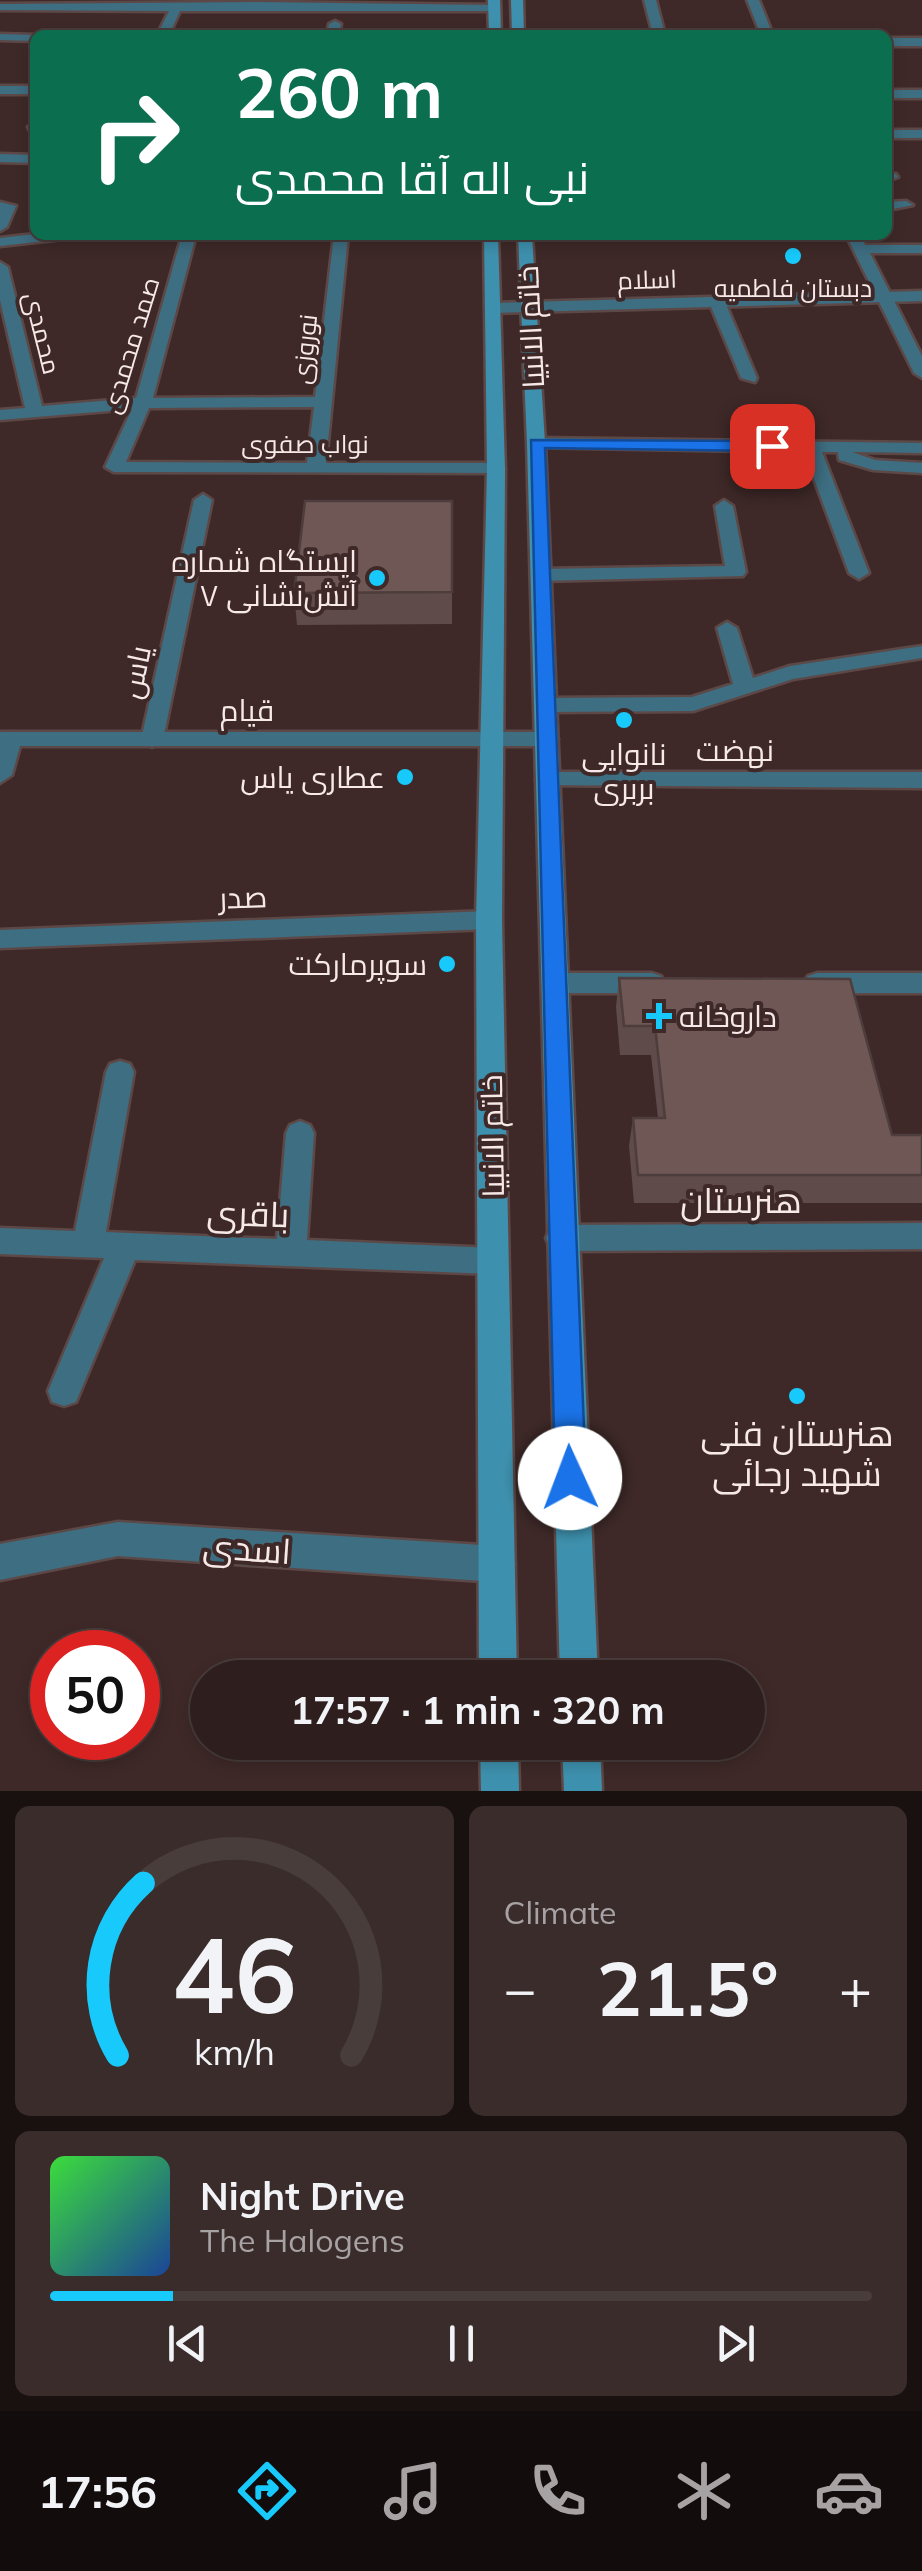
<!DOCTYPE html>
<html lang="en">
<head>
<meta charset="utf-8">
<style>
  :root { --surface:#2e1f1e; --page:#3a2c2b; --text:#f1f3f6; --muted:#a7a2a4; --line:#493d3c; --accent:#17cafb }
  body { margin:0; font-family:Mulish,Cairo,sans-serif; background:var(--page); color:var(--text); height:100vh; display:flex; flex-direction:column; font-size:38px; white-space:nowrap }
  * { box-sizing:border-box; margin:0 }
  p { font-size:32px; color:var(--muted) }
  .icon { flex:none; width:55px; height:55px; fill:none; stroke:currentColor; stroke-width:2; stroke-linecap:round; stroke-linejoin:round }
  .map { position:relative; height:1791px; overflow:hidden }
  .drawer { display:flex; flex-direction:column; gap:15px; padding:15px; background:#191110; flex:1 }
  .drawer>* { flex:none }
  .banner { position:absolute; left:30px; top:30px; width:862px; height:210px; border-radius:15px; box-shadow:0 5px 15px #0003,0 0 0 2px var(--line); background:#0b6e4f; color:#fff; overflow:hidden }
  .speed { position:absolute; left:30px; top:1630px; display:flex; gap:20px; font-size:50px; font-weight:700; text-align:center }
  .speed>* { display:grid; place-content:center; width:130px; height:130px; border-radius:50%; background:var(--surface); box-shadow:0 5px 15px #0003,0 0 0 2px var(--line); line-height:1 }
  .speed .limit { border:15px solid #d22; background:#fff; color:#111 }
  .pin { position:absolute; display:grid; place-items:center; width:85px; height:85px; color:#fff; margin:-42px; border-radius:20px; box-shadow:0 5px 15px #0006 }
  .me { position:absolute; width:110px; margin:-55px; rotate:358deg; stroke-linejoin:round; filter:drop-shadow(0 0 8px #0008) }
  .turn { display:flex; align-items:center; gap:35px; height:210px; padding:0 40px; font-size:45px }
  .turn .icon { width:130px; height:130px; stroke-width:2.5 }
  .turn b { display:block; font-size:70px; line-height:85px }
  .big { font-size:75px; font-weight:700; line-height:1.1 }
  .drawer .tile { flex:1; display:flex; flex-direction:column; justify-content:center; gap:15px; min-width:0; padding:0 35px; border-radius:15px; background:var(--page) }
  .drawer .dial { align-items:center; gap:0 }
  .dial svg { height:260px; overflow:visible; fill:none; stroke:var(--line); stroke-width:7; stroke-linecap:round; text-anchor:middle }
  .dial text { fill:var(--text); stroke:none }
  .song { display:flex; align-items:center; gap:30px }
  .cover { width:120px; height:120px; border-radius:15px; background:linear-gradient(135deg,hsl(120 70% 55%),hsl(220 70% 35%)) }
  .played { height:10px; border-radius:5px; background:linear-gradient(90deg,var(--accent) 15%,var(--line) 15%) }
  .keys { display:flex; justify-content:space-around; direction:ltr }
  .heat { display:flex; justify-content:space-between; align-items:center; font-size:55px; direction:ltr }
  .drawer .tiles { flex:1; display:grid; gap:15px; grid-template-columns:1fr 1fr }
  .tile:last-child { grid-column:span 2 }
  .trip { position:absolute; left:190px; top:1660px; width:575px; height:100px; border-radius:50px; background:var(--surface); box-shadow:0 5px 15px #0003,0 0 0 2px var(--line); font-weight:700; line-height:100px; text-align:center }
  .menu { display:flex; height:160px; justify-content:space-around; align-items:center; background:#120c0c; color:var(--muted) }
  .menu .icon { width:70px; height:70px }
  .menu .active { color:var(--accent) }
  .menu b { font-size:45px; color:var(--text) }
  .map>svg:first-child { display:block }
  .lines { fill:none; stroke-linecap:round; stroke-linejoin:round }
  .minor-casing { stroke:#5c4847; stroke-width:5 }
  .tertiary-casing { stroke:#5c4847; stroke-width:5 }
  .secondary-casing { stroke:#5c4847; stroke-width:5 }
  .minor { fill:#3e6e81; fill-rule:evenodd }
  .tertiary { fill:#3e6e81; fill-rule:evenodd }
  .secondary { fill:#3e91ae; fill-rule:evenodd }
  .wall { fill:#5f4b49 }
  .building { fill:#6e5755; stroke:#4d3d3c; stroke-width:2.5 }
  .route { fill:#1a73e8; stroke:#114b97; stroke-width:2.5 }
  .poi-dot { fill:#17cafb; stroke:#3e2928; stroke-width:4 }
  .labels { text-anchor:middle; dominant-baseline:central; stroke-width:8; stroke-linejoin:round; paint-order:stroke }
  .far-street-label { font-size:25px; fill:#f7e9e8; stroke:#3e2928 }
  .far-poi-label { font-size:25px; fill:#f7e9e8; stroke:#3e2928 }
  .street-label { font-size:30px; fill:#f7e9e8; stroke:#3e2928 }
  .poi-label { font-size:30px; fill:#f7e9e8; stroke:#3e2928; text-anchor:end }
  .near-street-label { font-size:35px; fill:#f7e9e8; stroke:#3e2928 }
  .near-poi-label { font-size:35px; fill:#f7e9e8; stroke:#3e2928 }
</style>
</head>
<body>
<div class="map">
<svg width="922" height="1791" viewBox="0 0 922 1791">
  <rect width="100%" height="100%" fill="#3e2928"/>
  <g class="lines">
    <g class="minor-casing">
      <path id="minor" d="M644,0H656L665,35H653Z
        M747,0H759L773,35H761Z
        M258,2L494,5L500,8L494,11H180L169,35H157L169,11L0,10V4Z
        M335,21L341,24L339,35H327L329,24Z
        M0,34L35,35H37L35,41L0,40Z
        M888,38H922V46H888Z
        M35,123V132L30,131L28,127Z
        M888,130H922V138H888Z
        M0,154L35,155V163L0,162Z
        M888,173L896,174L898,177L888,181Z
        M0,202L16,206L7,227L0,231Z
        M888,202L906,201L913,205L888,210Z
        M182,235H196L153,398L315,397L334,235H348L326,463H496L505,469L502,473L114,472L105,467L132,409L0,420V410L25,408L0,300V262L8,267L42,406L136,398ZM314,407L307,463L126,462L149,408Z
        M846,235H860L865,245H922V253H870L922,356V378L914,373Z
        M717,297L725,302L757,378L755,382L741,378L709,302Z
        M536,438L922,443V453L852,452L875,460L922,463V473L873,470L839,460L838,452H822L869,573L859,579L849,573L804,452L530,447V439Z
        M203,494L212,500L163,740L152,747L141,740L194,500Z
        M724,500L733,506L746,572L743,576L541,581L531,575L541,569L725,566L715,506Z
        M727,622L737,628L753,678L790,666L922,646V658L793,679L693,711L546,712L535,705L546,698L692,697L733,684L717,628Z
        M11,732L22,739L12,775L0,783V739Z
        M548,772H922V788L540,785L536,780Z
        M489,911L502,920L489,929L0,948V930Z
        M556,973H652L661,976L665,983L661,990L652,993H556L547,990L543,983L547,976Z
        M817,973H922V993H817L808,990L804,983L808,976Z
        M120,1061L130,1064L134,1072L106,1232L277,1239L286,1133L290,1125L300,1121L310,1125L314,1133L307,1240L493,1248L504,1252L508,1261L504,1270L493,1274L135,1260L76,1402L64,1406L52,1402L48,1391L104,1258L0,1254V1228L75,1231L106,1072L110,1064Z
        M922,1223V1249L561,1251L550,1247L546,1238L550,1229L561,1225Z
        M118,1522L497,1546L510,1551L515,1564L510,1577L497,1582L118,1556L0,1580V1544Z"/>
    </g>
    <g class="tertiary-casing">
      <path id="tertiary" d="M0,86H35V94H0Z
        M888,90H922V98H888Z
        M35,234L70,235L63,239L0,246V238Z
        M922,291V301L494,313L486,308L494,303Z
        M0,732H547L558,739L547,746H0Z"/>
    </g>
    <g class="secondary-casing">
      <path id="secondary" d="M488,0H500L501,35H489Z
        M511,0H523L524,35H512Z
        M484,235H498L505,469L502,920L517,1678H479L476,920L487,469Z
        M518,235H532L545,443L598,1678H560L527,443Z
        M480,1742H518L519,1791H481Z
        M562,1742H600L602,1791H564Z"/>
    </g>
    <use href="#minor" class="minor"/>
    <use href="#tertiary" class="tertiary"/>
    <use href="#secondary" class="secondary"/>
  </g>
  <path class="wall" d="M452,501V624L297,625L294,593Z
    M619,978L892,1135H922V1203H634L629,1146L633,1118H658L651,1055H620L616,1007Z"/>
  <path class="building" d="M305,501H452V592L294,593Z
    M619,978L850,979L892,1135H922V1175H638L633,1118H665L655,1026H624Z"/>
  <path class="route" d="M531,440L772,441L780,446L772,451L545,448L586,1478L581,1488L570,1493L559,1488L555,1478Z"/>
  <g class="poi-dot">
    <circle cx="793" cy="256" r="10"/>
    <circle cx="377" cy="578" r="10"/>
    <circle cx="624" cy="720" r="10"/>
    <circle cx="405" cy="777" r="10"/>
    <circle cx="447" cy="964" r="10"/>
    <path d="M654 1001h10v10h10v10h-10v10h-10v-10h-10v-10h10z"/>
    <circle cx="797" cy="1396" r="10"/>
  </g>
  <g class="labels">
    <g class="far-street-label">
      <text transform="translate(647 279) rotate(-2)">اسلام</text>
      <text transform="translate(43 333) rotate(76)">محمدی</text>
      <text transform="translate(130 345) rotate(-73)">صمد محمدی</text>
      <text transform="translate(304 349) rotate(-84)">نوروزی</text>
      <text x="305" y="443">نواب صفوی</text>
    </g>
    <g class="far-poi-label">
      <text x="793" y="287">دبستان فاطمیه</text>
    </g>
    <g class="street-label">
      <text transform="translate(530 327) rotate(-93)">خاتم الانبیا</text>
      <text transform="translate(135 672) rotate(-78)">یاس</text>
      <text x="247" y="710">قیام</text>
      <text x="735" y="750">نهضت</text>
      <text transform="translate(243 897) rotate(-2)">صدر</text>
      <text transform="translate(492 1136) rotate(-91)">خاتم الانبیا</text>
    </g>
    <g class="poi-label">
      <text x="357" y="561">ایستگاه شماره<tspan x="357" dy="34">۷ آتش‌نشانی</tspan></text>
      <text x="624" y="754" text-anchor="middle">نانوایی<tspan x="624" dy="34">بربری</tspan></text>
      <text x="385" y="777">عطاری یاس</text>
      <text x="427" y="964">سوپرمارکت</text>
      <text x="679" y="1016" text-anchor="start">داروخانه</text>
    </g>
    <g class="near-street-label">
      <text x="741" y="1200">هنرستان</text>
      <text transform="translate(248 1213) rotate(2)">باقری</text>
      <text transform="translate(247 1548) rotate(4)">اسدی</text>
    </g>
    <g class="near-poi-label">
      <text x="797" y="1433">هنرستان فنی<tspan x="797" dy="40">شهید رجائی</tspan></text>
    </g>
  </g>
</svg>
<div class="speed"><div class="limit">50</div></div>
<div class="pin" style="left:772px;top:446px;background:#d93025"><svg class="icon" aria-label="arrive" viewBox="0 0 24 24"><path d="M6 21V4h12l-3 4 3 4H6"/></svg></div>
<svg class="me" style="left:570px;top:1478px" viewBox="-20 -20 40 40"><circle r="19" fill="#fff"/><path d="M0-13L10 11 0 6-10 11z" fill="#1a73e8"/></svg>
<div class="trip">17:57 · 1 min · 320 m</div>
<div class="banner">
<div class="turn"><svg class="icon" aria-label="right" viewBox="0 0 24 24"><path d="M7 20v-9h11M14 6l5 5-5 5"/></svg><div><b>260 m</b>نبی اله آقا محمدی</div></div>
</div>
</div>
<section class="drawer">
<div class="tiles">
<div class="tile dial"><svg viewBox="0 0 100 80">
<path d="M14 69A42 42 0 1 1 86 69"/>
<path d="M14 69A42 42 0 0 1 22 16" stroke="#17cafb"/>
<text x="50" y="56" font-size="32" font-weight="700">46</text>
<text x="50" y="72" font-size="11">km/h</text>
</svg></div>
<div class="tile"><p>Climate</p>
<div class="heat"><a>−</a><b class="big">21.5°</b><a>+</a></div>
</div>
<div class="tile">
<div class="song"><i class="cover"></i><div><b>Night Drive</b><p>The Halogens</p></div></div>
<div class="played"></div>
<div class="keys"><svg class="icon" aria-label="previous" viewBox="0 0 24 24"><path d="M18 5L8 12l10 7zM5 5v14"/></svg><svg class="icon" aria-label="pause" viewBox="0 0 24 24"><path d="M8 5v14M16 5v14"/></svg><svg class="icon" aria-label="next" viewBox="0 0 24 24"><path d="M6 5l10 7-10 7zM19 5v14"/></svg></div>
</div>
</div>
</section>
<nav class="menu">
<b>17:56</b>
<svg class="icon active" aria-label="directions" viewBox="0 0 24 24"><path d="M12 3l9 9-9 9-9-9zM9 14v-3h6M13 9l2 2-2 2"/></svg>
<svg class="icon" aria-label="music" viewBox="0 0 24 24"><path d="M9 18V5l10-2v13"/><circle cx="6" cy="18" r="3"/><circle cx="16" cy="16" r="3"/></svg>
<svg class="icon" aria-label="phone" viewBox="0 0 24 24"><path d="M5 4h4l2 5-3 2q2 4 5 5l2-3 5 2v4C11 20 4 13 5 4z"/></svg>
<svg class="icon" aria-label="climate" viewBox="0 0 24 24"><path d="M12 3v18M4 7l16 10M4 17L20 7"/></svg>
<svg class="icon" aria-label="car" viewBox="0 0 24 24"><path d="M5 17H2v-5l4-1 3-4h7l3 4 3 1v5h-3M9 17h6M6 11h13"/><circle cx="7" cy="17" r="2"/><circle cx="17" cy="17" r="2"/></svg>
</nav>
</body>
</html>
